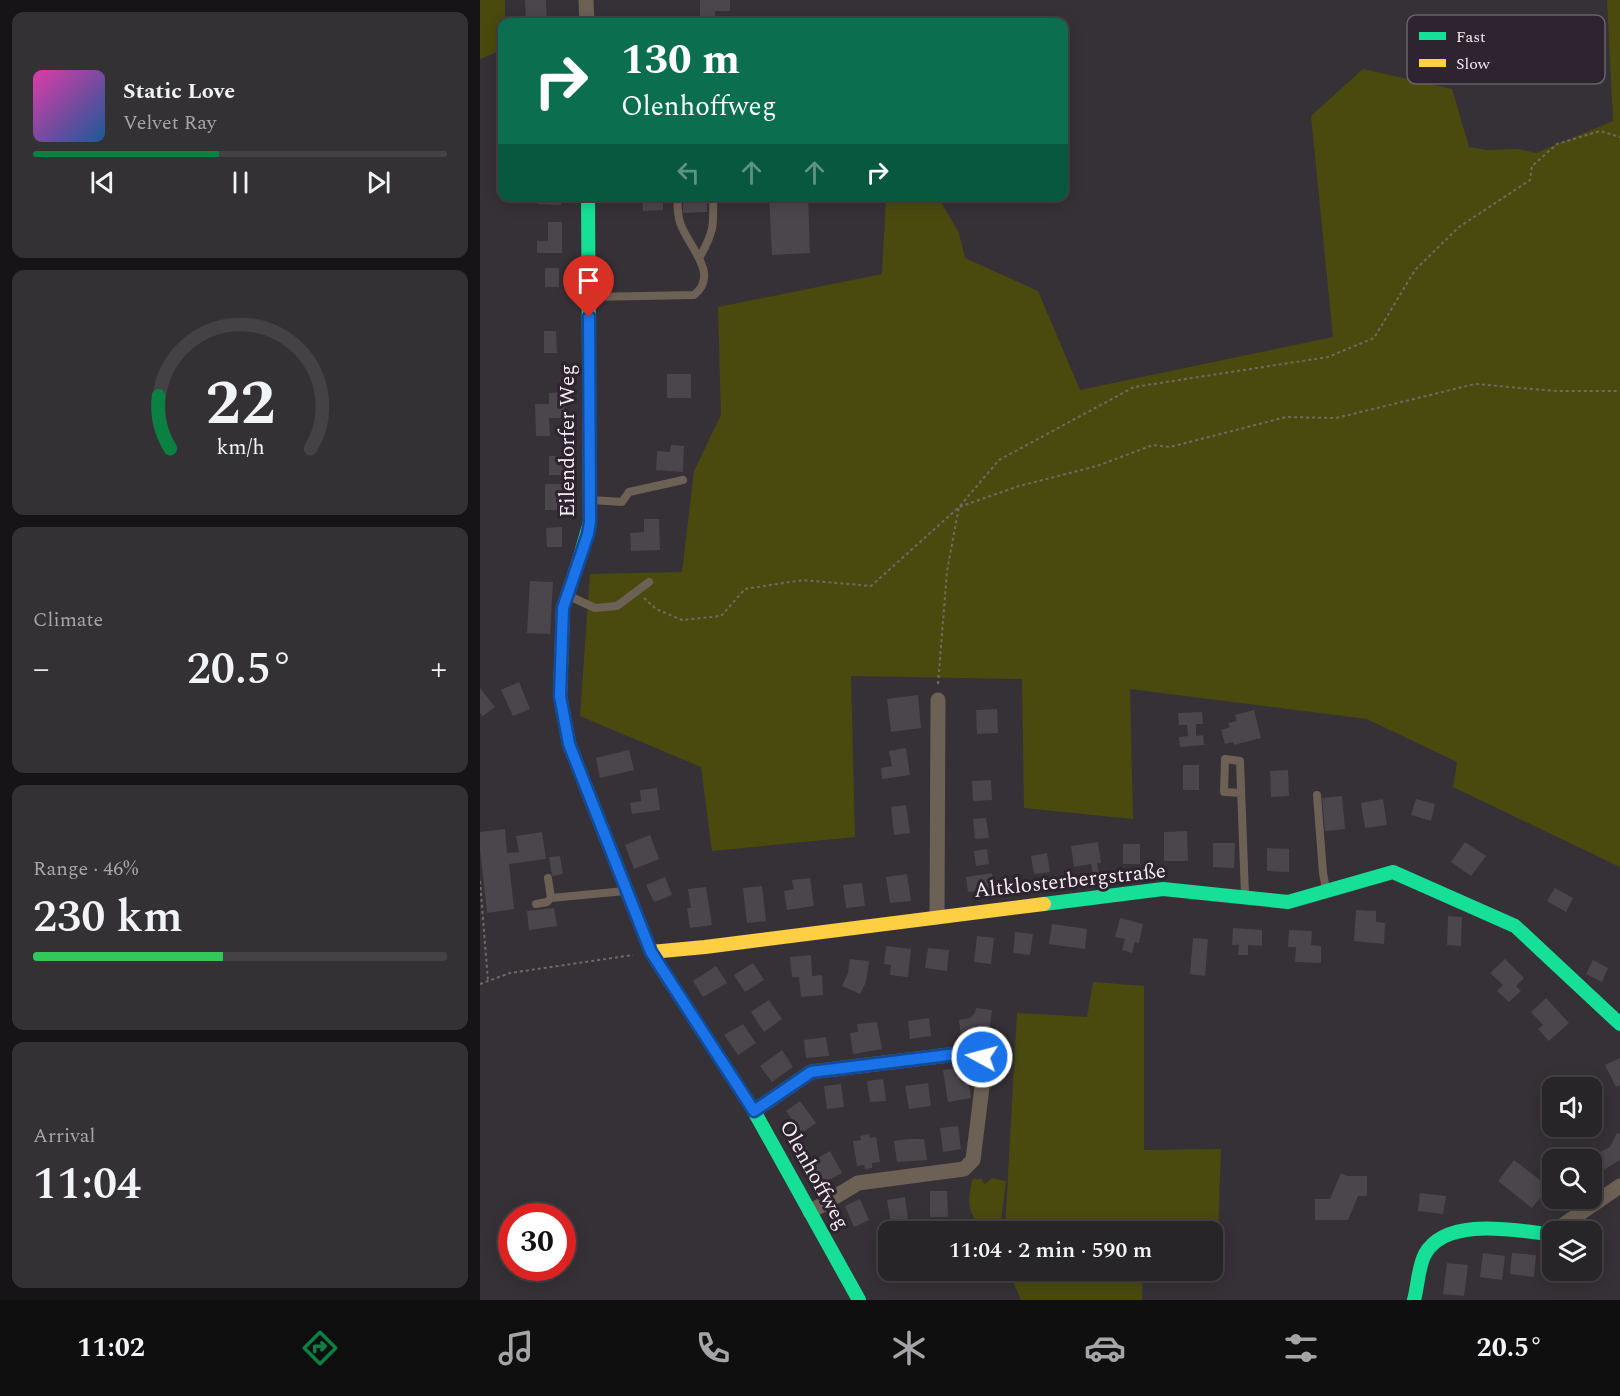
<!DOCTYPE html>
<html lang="en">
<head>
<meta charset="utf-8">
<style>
  :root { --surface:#282528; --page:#343134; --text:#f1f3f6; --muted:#a5a5a8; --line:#444245; --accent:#0b8043 }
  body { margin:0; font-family:Spectral,serif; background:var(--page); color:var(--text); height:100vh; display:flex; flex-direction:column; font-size:22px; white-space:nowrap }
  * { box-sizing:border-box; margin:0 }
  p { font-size:20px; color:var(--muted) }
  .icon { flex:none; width:33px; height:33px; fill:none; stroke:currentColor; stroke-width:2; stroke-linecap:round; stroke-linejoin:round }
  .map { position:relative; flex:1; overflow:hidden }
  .details { display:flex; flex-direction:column; gap:12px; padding:12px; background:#161416; width:480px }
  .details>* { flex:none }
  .guide { position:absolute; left:18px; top:18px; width:570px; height:183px; border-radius:12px; box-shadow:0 3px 15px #0003,0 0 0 2px var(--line); background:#0b6e4f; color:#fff; overflow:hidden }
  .tools { position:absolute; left:1062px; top:1077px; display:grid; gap:12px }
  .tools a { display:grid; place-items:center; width:60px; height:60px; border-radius:12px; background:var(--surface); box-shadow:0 3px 15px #0003,0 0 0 2px var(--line); font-size:30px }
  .speed { position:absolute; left:18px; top:1203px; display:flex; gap:12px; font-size:30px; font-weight:700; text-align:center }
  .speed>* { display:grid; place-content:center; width:78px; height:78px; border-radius:50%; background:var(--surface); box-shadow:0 3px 15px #0003,0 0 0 2px var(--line); line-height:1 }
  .speed .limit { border:9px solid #d22; background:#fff; color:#111 }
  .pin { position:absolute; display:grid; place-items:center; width:51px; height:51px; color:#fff; margin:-62px -26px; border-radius:50% 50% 50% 0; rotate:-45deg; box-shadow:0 0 6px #0007 }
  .pin .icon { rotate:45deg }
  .me { position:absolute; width:66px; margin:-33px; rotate:277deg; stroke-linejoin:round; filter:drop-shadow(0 0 4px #0008) }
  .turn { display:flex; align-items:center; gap:21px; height:126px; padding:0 24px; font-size:27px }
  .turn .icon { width:78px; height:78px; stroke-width:2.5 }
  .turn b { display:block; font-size:42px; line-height:51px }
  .lanes { display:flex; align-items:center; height:57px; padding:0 24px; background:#0003; justify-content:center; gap:30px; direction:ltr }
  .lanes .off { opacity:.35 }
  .big { font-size:45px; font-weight:600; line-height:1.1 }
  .details .tile { flex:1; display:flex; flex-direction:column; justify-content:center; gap:9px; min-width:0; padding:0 21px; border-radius:12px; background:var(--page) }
  .details .dial { align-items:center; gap:0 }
  .dial svg { height:156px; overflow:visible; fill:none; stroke:var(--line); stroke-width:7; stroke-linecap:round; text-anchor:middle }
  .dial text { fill:var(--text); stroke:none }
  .song { display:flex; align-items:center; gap:18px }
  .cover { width:72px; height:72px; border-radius:9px; background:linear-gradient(135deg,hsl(320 70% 55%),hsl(210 70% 35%)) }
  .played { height:6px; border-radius:3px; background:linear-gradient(90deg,var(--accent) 45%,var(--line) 45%) }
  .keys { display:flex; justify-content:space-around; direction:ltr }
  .heat { display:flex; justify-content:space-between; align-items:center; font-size:33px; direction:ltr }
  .charge { height:9px; border-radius:4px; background:linear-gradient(90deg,#34c759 46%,var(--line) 0) }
  .trip { position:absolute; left:398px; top:1221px; width:345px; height:60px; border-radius:12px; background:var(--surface); box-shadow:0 3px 15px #0003,0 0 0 2px var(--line); font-weight:600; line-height:60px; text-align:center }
  .tabs { display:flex; height:96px; justify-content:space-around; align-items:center; background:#100f10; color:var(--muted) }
  .tabs .icon { width:42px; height:42px }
  .tabs .current { color:var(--accent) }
  .tabs b { font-size:27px; color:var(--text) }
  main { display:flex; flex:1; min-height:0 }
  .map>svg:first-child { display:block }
  .green { fill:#4a4a0f }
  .building { fill:#4b464b }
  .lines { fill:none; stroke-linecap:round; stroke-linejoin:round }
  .path { stroke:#726963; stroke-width:2; stroke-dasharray:3 3; stroke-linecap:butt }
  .lane { stroke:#6d6155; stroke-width:8 }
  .street { stroke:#6d6155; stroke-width:15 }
  .fast { stroke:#16e098; stroke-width:14 }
  .slow { stroke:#ffcf43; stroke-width:14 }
  .route-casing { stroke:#114b97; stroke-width:15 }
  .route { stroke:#1a73e8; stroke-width:10 }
  .labels { text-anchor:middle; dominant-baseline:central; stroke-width:6; stroke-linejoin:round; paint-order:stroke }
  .street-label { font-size:21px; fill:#f4edf4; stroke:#2e242f }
  .key { fill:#2e242f; stroke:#69606a; stroke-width:1.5 }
  .key-label { font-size:16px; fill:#f4edf4 }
</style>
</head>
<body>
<main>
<section class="details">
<div class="tile">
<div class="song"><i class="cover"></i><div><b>Static Love</b><p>Velvet Ray</p></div></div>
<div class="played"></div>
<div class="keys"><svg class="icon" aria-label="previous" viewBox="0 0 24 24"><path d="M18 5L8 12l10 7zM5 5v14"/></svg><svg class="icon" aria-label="pause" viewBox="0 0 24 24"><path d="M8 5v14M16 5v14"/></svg><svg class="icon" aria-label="next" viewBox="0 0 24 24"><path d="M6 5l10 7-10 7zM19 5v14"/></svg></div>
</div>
<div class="tile dial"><svg viewBox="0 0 100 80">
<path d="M14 69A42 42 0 1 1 86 69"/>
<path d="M14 69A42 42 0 0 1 8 42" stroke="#0b8043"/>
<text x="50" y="56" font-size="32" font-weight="700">22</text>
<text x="50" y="72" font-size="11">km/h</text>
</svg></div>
<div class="tile"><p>Climate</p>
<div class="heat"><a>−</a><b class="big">20.5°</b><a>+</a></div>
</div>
<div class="tile"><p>Range · 46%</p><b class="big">230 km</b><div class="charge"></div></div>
<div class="tile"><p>Arrival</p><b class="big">11:04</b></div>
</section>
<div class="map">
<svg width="1140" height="1300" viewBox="0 0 1140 1300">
  <rect width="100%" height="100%" fill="#363136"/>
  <path class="green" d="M0,0H25V22H22V50L0,59Z
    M1127,0H1140V867L973,787L977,762L887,719L650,689L653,819L544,808L542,679L371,676L375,837L232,851L221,767L100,716L110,574L202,572L214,471L241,415L238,307L402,274L406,197H458L479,233L485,258L558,291L600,390L853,337L831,116L883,69L972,89L989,147L1007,150L1038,149L1056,153L1133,121Z
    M613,982L664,986V1150L741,1149L738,1233L665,1229L664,1232L525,1231L537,1013L607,1017Z
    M496,1178L497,1180L500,1178L505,1184L512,1178L526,1181L521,1221L498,1224C486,1207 489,1199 492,1180Z
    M528,1271H663L662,1300H541Z"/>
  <path class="building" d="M45,0H66L67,22H46Z
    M220,0H250V11H235V22H220Z
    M58,196H81V205L58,204Z
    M162,196H183V210L163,211Z
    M203,196H227V212L203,213Z
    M289,196H328L330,253L292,255Z
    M68,222H82V253H57V241H68Z
    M65,268H79V287H65Z
    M64,331H76L77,353H64Z
    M187,374H211V398H187Z
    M84,392V418H69L70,436H56L55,404H69V393Z
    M191,445L204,446L203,472L176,470L177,451L190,452Z
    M69,456H85V475H69Z
    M65,484H83V510H65Z
    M164,519H179L180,550L151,551L150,533L164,532Z
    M82,527V547H67L66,528Z
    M50,581L73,582L70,634L47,633Z
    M39,682L50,709L33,716L21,690Z
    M0,688L15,707L3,716L0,713Z
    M438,695L441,728L411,732L407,699Z
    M517,709L518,733L497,734L496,710Z
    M774,710L781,738L754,745L753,742L745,744L741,730L750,727L748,723L757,721L755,715Z
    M722,712L723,724H716V736L723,735L724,745L700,747L699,737L708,736L707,725H699L698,713Z
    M426,748L430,775L402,779L401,768L412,766L409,751Z
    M149,750L154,770L120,778L116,758Z
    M703,765H719V790H703Z
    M808,770L809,796L791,797L790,771Z
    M511,780L512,800L493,801L492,781Z
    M177,788L180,810L152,814L150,803L161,801L160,790Z
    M862,796L865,829L845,831L842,798Z
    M903,799L907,825L885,828L881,803Z
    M936,799L955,804L951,821L931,815Z
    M426,805L430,833L414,835L411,807Z
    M506,818L509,838L495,839L493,819Z
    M25,829L27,853L39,852L36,836L62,832L66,859L29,864L34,909L7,913L0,849V832Z
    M707,831L708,861H684V832Z
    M170,835L179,859L154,869L145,845Z
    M618,842L621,863H617L619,873L613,874L611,864L594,867L591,846Z
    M985,842L1006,856L991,876L971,862Z
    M733,843H755L754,868L733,867Z
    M643,844H660V864H643Z
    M787,848L809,849V872L787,871Z
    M507,849L509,864L496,866L494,851Z
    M567,853L570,872L554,874L551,856Z
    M80,856L83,874L72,876L69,857Z
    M512,873L514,889L488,892L486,877Z
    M427,874L431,901L410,903L406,877Z
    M185,877L192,895L174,902L166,885Z
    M330,878L334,906L307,910L304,891L314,889L312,880Z
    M382,883L385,906L366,908L363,885Z
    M282,886L286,921L267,923L263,888Z
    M226,887L232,925L210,928L207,908H211L208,889Z
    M1075,888L1093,898L1086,912L1067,901Z
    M74,908L77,926L49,930L47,911Z
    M876,910L896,911V922L905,923L904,944L874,941Z
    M968,916L982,917L981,946L967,945Z
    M640,918L663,924L659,943L655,942L652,953L642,950L645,939L635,937Z
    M572,924L607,929L605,949L569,944Z
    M753,928L782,930V946L768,945V955H758L759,945H752Z
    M809,930L832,931L831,945L841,946V963L815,962L816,947H808Z
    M535,932L553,934L550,955L533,953Z
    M497,936L514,938L511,964L494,962Z
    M713,938L728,939L725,976L710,974Z
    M406,946L431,949L428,977L410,975L411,965L404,964Z
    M448,948L469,950L467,971L445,968Z
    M331,955L332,976L342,975L343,995L321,997L319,977H312L310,957Z
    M370,959L389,961L386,982L380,994L362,986L368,973Z
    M1025,959L1044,978L1036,986L1041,991L1029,1002L1017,991L1023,985L1010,973Z
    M1113,960L1128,968L1122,982L1106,974Z
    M273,963L284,980L265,992L254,975Z
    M236,966L247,983L223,997L213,981Z
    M1066,998L1089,1023L1069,1041L1058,1029L1063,1025L1051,1012Z
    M289,1000L302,1019L284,1032L271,1012Z
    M496,1008L512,1010L509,1033L499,1037H481L479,1020L490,1018L495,1013Z
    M449,1018L451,1036L430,1039L428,1021Z
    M397,1022L402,1049L373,1054L370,1033L378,1032L377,1024Z
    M263,1024L276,1043L258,1055L244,1035Z
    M346,1037L349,1056L326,1058L324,1040Z
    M302,1050L313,1067L292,1082L280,1066Z
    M1140,1058V1085L1136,1087L1125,1065Z
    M486,1067L491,1098L468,1102L463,1070Z
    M403,1079L406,1101L390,1102L387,1081Z
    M448,1083L451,1106L429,1109L425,1086Z
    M361,1084L364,1107L347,1109L344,1086Z
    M320,1101L336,1123L322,1133L306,1111Z
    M478,1126L481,1149L463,1152L460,1128Z
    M1137,1133L1140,1134V1160L1120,1172L1111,1157L1130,1147Z
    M389,1134L390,1138L396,1137L400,1162L392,1163V1168L385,1169L384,1165L377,1166L373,1141L381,1140L380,1136Z
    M428,1139H444L447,1160L417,1162L414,1141Z
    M350,1151L362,1173L343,1183L331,1162Z
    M1034,1160L1069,1187L1052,1208L1018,1181Z
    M861,1173L867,1176H887V1196H878L868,1220H835V1199H850Z
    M450,1191H467L468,1217H450Z
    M940,1193L966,1196L963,1214L938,1211Z
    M425,1197L428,1220L411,1223L407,1200Z
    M380,1199L389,1220L374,1227L365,1206Z
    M1112,1222L1121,1239L1112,1245V1232H1098Z
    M1003,1253L1025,1256L1022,1280L1000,1277Z
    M1032,1253L1056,1255L1054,1277L1030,1274Z
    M967,1263L988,1265L984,1296L963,1294Z"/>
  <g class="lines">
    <path class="path" d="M164,598L176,609L202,620L241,616L265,589L323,580L391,586L479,507L539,486L617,466L673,445L690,447L806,417L856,418L995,384L1077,391H1140
      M458,684L467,571L479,507L519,460L654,387L848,357L894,338L935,270L979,227L1050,180L1052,166L1077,144L1120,131L1140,137
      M0,881L8,981
      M0,984L30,973L153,955"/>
    <path class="lane" d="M219,258C234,233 234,225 233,196
      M110,297L214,295C240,275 209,247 201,225C197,216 198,206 197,196
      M112,500L142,502L149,492L203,480
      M89,596L115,608L137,606L169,582
      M761,793L744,792L745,759L760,761L765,895
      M837,795L843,873L846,889
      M68,878L71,898L145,891
      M56,904L67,902L71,898"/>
    <path class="street" d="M106,0L107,22
      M457,917L458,700
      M274,1111L331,1072L493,1052L498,1051L503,1057L504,1071L493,1160L484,1169L378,1183L330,1212
      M1073,1232L1140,1186"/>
    <path class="fast" d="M99,560L110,522L108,196
      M564,904L683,889L808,902L913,872L1035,926L1140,1024
      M185,974L274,1111L379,1300
      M934,1300C938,1286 938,1267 945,1254C966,1217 1033,1230 1068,1234L1072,1232"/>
    <path class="slow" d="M99,560L83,608L80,696L89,744L171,952L185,974
      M171,952L225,947L564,904"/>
  </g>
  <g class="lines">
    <g class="route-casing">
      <path id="route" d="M109,317L110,522L108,534L83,608L80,696L89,744L171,952L274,1111L331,1072L493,1052L498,1051L502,1057"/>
    </g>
    <use href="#route" class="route"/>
  </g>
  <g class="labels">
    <g class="street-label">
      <text transform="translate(88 441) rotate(-90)">Eilendorfer Weg</text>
      <text transform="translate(590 881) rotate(-6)">Altklosterbergstraße</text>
      <text transform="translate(334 1175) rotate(61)">Olenhoffweg</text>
    </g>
  </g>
  <rect x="927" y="15" width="198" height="69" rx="9" class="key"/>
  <rect x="939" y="32" width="27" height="8" fill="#16e098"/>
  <rect x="939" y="59" width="27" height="8" fill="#ffcf43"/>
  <g class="key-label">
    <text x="976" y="42">Fast</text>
    <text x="976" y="69">Slow</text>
  </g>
</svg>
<div class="tools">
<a><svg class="icon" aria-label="sound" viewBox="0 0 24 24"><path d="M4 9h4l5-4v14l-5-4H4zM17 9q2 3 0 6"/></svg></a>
<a><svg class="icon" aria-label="search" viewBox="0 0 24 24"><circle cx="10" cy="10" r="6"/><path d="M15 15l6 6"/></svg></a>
<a><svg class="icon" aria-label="layers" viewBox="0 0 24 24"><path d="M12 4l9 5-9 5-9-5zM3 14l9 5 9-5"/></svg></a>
</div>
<div class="speed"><div class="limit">30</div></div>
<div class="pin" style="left:109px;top:317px;background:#d93025"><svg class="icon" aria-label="arrive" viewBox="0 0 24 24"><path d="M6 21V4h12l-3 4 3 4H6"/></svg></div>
<svg class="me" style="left:502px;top:1057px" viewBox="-20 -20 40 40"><circle r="17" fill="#1a73e8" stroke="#fff" stroke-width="3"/><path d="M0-11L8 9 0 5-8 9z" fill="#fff"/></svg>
<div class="trip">11:04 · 2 min · 590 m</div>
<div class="guide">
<div class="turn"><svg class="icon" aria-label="right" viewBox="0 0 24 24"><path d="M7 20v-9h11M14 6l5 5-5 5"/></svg><div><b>130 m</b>Olenhoffweg</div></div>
<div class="lanes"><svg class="icon off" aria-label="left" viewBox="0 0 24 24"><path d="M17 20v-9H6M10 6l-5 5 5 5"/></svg><svg class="icon off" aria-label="ahead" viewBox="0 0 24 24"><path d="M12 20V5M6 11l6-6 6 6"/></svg><svg class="icon off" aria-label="ahead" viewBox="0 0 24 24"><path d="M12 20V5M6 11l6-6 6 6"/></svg><svg class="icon" aria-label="right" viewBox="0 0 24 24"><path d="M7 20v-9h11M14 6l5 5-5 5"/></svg></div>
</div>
</div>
</main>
<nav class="tabs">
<b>11:02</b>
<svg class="icon current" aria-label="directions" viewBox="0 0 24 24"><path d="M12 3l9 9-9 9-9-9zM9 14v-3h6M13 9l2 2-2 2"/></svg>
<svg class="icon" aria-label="music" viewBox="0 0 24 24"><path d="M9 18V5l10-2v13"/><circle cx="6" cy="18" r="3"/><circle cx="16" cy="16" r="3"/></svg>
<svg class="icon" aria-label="phone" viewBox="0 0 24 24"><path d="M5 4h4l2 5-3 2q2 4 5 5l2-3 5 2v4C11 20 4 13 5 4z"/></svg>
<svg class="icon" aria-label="climate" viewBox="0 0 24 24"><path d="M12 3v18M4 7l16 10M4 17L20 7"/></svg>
<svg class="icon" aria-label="car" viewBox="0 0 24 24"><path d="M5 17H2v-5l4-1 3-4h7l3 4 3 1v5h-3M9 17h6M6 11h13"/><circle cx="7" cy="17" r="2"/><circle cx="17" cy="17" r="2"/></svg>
<svg class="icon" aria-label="filters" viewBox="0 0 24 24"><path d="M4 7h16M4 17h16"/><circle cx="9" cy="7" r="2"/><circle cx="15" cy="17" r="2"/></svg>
<b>20.5°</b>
</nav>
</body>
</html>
